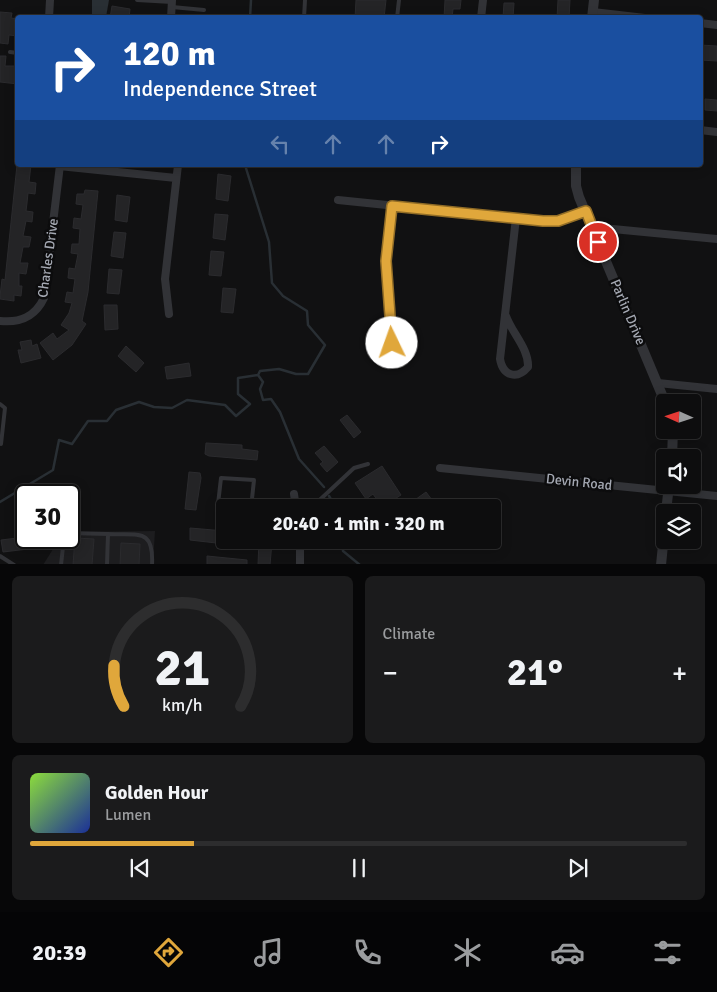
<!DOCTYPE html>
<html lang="en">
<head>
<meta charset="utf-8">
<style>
  :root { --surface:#0d0d0e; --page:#1b1b1c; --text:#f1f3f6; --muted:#9a9c9e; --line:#2d2d2e; --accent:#e0a73b }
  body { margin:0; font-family:Signika,sans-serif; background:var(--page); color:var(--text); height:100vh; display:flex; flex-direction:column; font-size:19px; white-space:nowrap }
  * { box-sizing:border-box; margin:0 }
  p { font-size:16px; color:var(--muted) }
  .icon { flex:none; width:28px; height:28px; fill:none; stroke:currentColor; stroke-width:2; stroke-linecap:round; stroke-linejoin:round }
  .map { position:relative; height:564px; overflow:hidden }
  .side { display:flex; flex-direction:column; gap:12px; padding:12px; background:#070708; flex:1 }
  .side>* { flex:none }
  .hud { position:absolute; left:15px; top:15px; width:688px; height:152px; border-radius:5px; box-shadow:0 2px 12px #0003,0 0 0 1px var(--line); background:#1a4fa0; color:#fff; overflow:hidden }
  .needle { width:32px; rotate:273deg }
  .fabs { position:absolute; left:656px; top:394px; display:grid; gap:10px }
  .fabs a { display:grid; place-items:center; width:45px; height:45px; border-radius:5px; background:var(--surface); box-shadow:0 2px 12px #0003,0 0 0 1px var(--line); font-size:25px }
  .speed { position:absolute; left:15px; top:484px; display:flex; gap:10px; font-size:25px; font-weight:700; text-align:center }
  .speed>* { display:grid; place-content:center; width:65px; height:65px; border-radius:50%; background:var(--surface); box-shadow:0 2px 12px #0003,0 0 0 1px var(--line); line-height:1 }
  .speed .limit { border:2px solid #111; border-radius:8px; background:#fff; color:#111 }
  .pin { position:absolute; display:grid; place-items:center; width:42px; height:42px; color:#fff; margin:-21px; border:2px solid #fff; border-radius:50%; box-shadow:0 1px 5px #0007 }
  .me { position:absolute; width:55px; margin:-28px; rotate:357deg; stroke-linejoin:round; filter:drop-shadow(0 0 4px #0008) }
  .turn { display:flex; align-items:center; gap:18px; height:105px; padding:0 25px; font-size:22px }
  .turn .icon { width:65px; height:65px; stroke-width:2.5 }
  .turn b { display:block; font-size:35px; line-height:42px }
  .lanes { display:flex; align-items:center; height:48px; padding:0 25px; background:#0003; justify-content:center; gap:25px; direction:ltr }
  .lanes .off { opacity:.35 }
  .big { font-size:38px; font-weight:800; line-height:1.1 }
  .side .tile { flex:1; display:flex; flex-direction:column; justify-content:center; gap:8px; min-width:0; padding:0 18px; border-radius:8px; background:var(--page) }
  .side .dial { align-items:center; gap:0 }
  .dial svg { height:130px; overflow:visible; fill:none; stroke:var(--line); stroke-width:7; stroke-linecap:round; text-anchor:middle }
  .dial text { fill:var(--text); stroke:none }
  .song { display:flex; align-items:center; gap:15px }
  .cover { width:60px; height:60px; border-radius:8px; background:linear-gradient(135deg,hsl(90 70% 55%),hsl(230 70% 35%)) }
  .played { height:5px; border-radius:2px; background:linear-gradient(90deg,var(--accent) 25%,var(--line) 25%) }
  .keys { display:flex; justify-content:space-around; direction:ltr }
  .heat { display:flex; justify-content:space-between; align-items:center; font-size:28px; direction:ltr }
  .side .tiles { flex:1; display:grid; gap:12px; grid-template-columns:1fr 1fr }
  .tile:last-child { grid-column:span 2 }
  .trip { position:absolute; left:216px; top:499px; width:285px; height:50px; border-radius:5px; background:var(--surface); box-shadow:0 2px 12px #0003,0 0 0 1px var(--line); font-weight:800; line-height:50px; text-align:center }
  .menu { display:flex; height:80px; justify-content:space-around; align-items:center; background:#050506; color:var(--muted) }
  .menu .icon { width:35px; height:35px }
  .menu .on { color:var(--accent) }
  .menu b { font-size:22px; color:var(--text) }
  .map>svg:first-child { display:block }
  .built { fill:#1d1d1f }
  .water { fill:#292f34 }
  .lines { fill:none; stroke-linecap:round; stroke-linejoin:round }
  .stream { stroke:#292f34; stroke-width:2.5 }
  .building { fill:#242426; stroke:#2b2b2e }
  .service { stroke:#323337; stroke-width:4 }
  .minor { stroke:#323337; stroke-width:8 }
  .tertiary { stroke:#323337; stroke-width:10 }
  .route-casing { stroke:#926d26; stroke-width:12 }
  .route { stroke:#e0a73b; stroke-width:9 }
  .labels { text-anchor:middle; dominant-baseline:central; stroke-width:5; stroke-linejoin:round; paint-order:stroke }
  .street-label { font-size:14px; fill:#a4a8b2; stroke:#0c0c0d }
</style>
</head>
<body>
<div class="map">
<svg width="717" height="565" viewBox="0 0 717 565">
  <rect width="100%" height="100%" fill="#111112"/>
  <path class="built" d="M155,531L153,564L43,565L60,538H69V532Z"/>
  <path class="water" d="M92,0H109L106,17H92Z"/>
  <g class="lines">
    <path class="stream" d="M250,18L251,0
      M258,375L263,382L260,389L263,400L271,399L280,412L299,459L324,487
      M329,496L336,508
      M0,502L53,470L59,440L72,444L88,421H107L116,410L139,402L154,407L172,408L187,400L225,405L236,416L250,404L238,394V378L258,375L260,371L279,369L296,374H308L325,345L308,325L307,311L283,296L272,283L269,242L245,165
      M342,540L343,551L360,565"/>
  </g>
  <path class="building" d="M356,0H386L384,18H355Z
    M445,0H461L460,9H453L452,18H444Z
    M558,0H570L569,18H557Z
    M504,3H514L513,18H503Z
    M112,6L130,9L129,18H110Z
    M0,12L12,13L11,18L18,19V36L9,35L8,44L0,43Z
    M700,45L717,46V61L700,60Z
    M0,56H6L5,66H18V84L0,82Z
    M705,99L717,100V111L705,110Z
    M17,165H31L29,182L36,183L35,194L28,193L27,203L26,211L33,212L32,222L26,221L23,236L31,237L29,247H23L20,263H28L26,274L19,273V286H22L21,296L14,295V301L0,299V296L2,279L5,280Z
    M218,174L231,176L228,201L216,199Z
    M85,190L98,191L88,292L82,321L86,324L72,345L53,360L40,343L53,333L57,339L69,330L61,325L69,313L72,303L65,302L67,292L73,293L75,279L68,278L69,268L75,269L78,254L71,253L72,244H79L80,229L73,228L74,218L81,219L83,205L76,204L77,194H84Z
    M117,195L130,197L127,222L115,220Z
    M215,214L228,215L225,240L213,238Z
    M114,232L126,233L123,258L111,256Z
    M211,251L224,252L221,276L209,275Z
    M109,269L122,270L119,294L107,293Z
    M223,288L236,289L233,313L221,312Z
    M104,305H117L118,329L105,330Z
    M31,340L32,346L37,344L41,358L21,363L18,350H22L20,342Z
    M126,346L144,363L136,372L118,356Z
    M189,363L191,376L167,379L165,367Z
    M347,415L361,432L354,438L340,420Z
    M206,443L242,445V449L258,451L257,460L209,456L205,454Z
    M324,446L338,462L327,472L320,464L323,462L315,453Z
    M382,466L401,495L382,507L373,494L366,499L355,483Z
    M189,472L200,473L201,478L196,510L185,509Z
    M426,492L432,500L421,508H416L412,502Z
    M190,528L225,531V544L190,540Z
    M26,537L44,538L45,547L3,552L1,540Z
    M75,538L94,539L92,565H73Z
    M259,540L272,542L270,565H258Z
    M121,543L140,544L139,565H120Z
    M207,556L247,560V565H207Z"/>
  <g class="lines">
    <path class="service" d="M137,0L172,2
      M172,7L204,10
      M304,18L305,0
      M397,18L399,0
      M10,52L18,53
      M0,404L5,408L1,444
      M311,508L354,468L368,464
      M225,514L217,513L221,478L254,480L251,508
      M69,533L108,534L107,565
      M108,534C138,536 154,527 152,565
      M0,556L14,565
      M61,565L64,538"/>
    <path class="minor" d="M593,12L645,18
      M49,18L50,0
      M171,18L172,0
      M481,18L483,0
      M700,23L717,25
      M700,130L717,132
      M59,166L176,178
      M338,200L543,221H558L586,211
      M592,227L717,239
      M169,314L165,279L178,165
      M506,316C512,333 529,349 528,367C517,380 503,376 500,359L516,218
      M0,321C20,323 35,317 44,298L60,165
      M387,354L392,343L393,331L386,261L392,206
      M658,383L717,389
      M440,468L717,496
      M294,494L296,508
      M300,565V540"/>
    <path class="tertiary" d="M592,18L594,0
      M576,165V186L579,197L665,402
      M672,458L673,430
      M666,512L669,485
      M661,565L665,525"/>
  </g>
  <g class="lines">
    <g class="route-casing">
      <path id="route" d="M392,343L386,261L392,206L543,221H558L586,211L598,242"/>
    </g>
    <use href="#route" class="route"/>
  </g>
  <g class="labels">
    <g class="street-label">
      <text transform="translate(48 258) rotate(-82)">Charles Drive</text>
      <text transform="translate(628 312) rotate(67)">Parlin Drive</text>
      <text transform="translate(579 482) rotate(6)">Devin Road</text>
    </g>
  </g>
</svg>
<div class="fabs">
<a><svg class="needle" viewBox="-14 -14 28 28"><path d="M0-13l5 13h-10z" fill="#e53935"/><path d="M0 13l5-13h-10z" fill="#9a9c9e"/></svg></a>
<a><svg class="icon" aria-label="sound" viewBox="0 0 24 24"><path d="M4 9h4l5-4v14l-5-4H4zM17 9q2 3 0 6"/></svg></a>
<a><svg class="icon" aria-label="layers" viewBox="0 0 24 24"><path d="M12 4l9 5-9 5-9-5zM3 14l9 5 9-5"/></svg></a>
</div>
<div class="speed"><div class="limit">30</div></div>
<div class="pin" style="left:598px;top:242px;background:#d93025"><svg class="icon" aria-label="arrive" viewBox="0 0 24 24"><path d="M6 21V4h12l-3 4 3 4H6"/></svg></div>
<svg class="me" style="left:392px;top:343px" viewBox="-20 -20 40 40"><circle r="19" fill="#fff"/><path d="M0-13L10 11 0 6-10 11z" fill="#e0a73b"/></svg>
<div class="trip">20:40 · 1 min · 320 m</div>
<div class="hud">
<div class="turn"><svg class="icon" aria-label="right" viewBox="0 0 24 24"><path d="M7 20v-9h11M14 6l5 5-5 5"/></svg><div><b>120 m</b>Independence Street</div></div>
<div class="lanes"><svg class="icon off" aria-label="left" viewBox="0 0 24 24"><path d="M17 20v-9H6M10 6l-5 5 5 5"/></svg><svg class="icon off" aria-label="ahead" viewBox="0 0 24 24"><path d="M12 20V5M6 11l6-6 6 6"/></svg><svg class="icon off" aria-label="ahead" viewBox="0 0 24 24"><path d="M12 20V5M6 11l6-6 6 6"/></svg><svg class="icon" aria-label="right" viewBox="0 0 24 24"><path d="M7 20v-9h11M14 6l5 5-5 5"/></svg></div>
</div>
</div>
<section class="side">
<div class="tiles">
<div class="tile dial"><svg viewBox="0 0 100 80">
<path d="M14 69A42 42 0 1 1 86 69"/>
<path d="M14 69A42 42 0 0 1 8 44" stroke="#e0a73b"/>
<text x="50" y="56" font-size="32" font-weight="700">21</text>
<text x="50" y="72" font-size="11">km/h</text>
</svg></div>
<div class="tile"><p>Climate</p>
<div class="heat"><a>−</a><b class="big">21°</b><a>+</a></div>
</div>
<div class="tile">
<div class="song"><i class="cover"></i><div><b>Golden Hour</b><p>Lumen</p></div></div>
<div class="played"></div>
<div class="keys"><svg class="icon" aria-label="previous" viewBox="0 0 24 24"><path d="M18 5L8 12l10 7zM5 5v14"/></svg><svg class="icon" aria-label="pause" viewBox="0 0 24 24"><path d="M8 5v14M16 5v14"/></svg><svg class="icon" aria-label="next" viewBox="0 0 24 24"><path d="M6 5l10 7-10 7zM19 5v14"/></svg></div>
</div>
</div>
</section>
<nav class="menu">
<b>20:39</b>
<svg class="icon on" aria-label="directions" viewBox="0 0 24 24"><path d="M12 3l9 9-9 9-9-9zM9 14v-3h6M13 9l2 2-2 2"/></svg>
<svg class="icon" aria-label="music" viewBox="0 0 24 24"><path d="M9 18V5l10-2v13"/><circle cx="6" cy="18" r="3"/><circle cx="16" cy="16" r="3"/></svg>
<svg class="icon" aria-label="phone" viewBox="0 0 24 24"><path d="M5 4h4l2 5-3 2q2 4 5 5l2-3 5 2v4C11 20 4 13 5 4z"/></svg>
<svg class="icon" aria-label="climate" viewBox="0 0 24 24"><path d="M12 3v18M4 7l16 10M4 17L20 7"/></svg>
<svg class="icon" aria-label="car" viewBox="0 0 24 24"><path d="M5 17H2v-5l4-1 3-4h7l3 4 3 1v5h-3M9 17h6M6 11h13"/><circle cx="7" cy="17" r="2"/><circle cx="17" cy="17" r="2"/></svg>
<svg class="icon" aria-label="filters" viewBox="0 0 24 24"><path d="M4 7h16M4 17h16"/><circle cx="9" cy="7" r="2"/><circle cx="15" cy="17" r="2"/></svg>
</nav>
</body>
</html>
